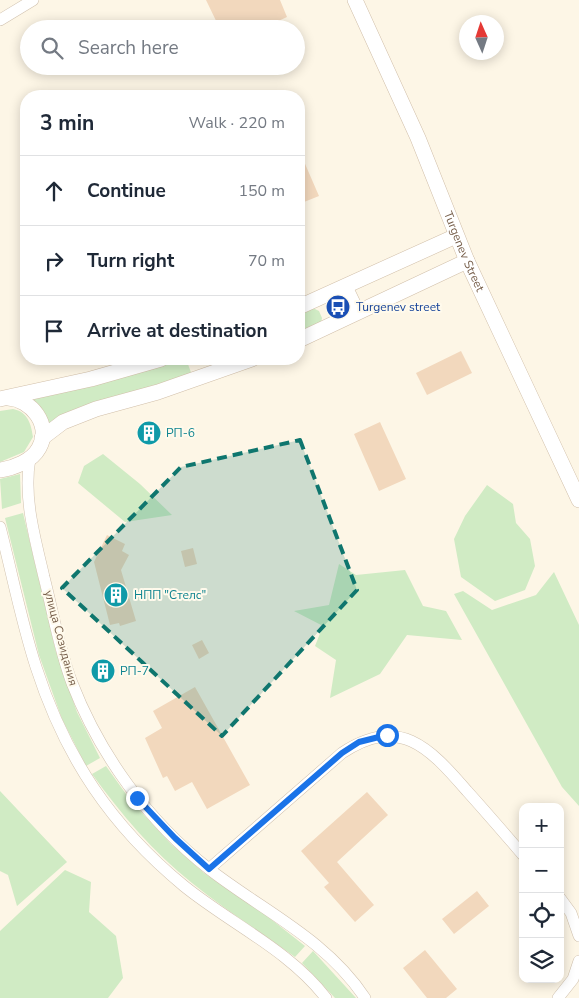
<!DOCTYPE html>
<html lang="en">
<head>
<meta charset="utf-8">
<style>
	:root { --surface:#fff; --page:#f6f6f7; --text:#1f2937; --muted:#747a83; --line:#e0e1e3 }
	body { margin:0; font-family:"Nunito Sans",sans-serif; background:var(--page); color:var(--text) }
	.controls { position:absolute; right:15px; bottom:15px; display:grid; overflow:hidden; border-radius:10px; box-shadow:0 2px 12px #0003 }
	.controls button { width:45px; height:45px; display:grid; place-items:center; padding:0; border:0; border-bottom:1px solid var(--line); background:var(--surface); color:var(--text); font:25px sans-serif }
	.compass { position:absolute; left:459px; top:15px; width:45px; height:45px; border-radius:50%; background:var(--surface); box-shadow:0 2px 12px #0003; rotate:357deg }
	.stop { position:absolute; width:15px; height:15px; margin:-11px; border:4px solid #1a73e8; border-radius:50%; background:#fff }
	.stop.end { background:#1a73e8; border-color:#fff; box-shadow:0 1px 5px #0008 }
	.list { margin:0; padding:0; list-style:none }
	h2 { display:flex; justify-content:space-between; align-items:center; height:65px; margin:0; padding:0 20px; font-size:21px }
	h2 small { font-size:16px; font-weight:400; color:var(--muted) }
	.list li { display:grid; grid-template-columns:32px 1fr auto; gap:15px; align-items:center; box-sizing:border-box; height:70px; padding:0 20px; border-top:1px solid var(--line) }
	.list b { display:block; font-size:19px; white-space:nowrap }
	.list em { font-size:16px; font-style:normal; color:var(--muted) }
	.icon { flex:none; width:28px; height:28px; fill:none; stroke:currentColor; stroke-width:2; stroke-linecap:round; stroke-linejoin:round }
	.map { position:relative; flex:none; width:579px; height:998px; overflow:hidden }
	.search { position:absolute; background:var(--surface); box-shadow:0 2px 12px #0003; left:20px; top:20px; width:285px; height:55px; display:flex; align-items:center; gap:12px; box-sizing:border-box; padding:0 18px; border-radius:28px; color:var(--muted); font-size:19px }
	.panel { position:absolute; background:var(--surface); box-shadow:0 2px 12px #0003; left:20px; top:90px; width:285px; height:275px; border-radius:20px }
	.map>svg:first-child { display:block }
	.green { fill:#d0ebc4 }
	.building { fill:#f2d8bd }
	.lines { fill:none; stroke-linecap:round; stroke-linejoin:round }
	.street-casing { stroke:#d0c1ae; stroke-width:12 }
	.secondary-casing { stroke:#d1bfa9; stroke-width:16 }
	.street { stroke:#fff; stroke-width:11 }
	.secondary { stroke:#fff; stroke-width:15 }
	.route { stroke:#1a73e8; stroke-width:6 }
	.marked { fill:#0f766e; fill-opacity:0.2; stroke:#0f766e; stroke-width:4; stroke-dasharray:10 6; stroke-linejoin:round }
	.labels { text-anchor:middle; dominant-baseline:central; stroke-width:4; stroke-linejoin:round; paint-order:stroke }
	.street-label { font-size:12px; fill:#765e4a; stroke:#fffaec }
	.transit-label { font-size:12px; fill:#164399; stroke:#fffaec; text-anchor:start }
	.culture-label { font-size:12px; fill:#0d838f; stroke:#fffaec; text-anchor:start }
</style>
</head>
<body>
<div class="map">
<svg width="579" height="998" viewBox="0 0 579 998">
	<rect width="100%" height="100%" fill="#fdf6e6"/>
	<!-- green -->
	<path class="green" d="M313,308L319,311L322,318L321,323L299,332V314Z
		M186,359L192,375L80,407L48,424L32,398L95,385Z
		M13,409C28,412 31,424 33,437L24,452L0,462V411Z
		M103,454L140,484L172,515L125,522L78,483L84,466Z
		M20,474L21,503L2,509L0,479Z
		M487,485L513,504L516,523L530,539L535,566L525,590L495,601L461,577L454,539L465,516Z
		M23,513L56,652L77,712L100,758L86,766L62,719L39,655L5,518Z
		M339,564L356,575L405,570L423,606L446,611L462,640L407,635L380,674L330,698L336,660L315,646L323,626L294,611L329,605Z
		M554,572L579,625V806L562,787L454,594L463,591L492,610L536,595Z
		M106,766L131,801L171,844L204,873L267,916L305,946L295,957C261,932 225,910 192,883C153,852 121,814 92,774Z
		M0,791L67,862L17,906L8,875L0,871Z
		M65,870L91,882L89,912L116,936L123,978L108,998H0V931Z
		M313,951L356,998H335L302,963Z"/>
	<!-- building -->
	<path class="building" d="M206,0H280L287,17L261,29H220Z
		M299,150L319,196L299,204Z
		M461,351L472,373L427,395L416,373Z
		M380,422L406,479L379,491L354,434Z
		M107,535L125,544L122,551L129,555L121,570L136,621L120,626L119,623L110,625L94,562Z
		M193,548L197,564L185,567L181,551Z
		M202,640L209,653L199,659L192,645Z
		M104,662L111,676L101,680L95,667Z
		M195,687L250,785L207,809L192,782L175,791L167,776L163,778L145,738L162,728L153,711Z
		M367,792L388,815L337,862L374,905L355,922L324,887L329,883L301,851Z
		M477,891L489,906L454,934L442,919Z
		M425,950L457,989L446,998H427L403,968Z"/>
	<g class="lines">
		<defs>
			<path id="street" d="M0,20L33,0
				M30,458C23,498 35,538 44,577C53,612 59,649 72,683C100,755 148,821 209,869C263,911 326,939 365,998
				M0,527C12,573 21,621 36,667C65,757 111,826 184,886C231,924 289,950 326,998
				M209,869L342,753C399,715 429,747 467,791C486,812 504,833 523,855
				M560,898L571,913L579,936
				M558,998L573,979L579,961"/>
			<g id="secondary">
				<path id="s1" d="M355,0L418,138L467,261L579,500"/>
				<path d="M345,287L357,312"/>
				<path d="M299,307L456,236"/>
				<path d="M299,340L467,261"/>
				<path d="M0,399L91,379L161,359"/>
				<path d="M42,438L63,422L96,409L158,392L252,359"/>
				<path d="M0,470C14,468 32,461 39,448C52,425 31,399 8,398"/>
			</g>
		</defs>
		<!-- street casing -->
		<use href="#street" class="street-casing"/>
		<!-- secondary casing -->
		<use href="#secondary" class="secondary-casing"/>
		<!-- street -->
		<use href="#street" class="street"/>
		<!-- secondary -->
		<use href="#secondary" class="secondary"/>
	</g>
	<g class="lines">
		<!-- route -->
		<path class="route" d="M137,798L175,838L209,869L342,753L359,742L387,735"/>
	</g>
	<!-- marked area -->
	<path class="marked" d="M300,440L357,590L222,736L62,588L181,467Z"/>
	<!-- icons -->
	<defs>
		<symbol id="bus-disc" viewBox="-11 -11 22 22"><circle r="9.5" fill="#1a4fb4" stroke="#fffaec"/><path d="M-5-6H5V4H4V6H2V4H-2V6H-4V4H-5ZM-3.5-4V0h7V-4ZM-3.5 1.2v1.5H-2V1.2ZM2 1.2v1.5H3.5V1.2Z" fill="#fff"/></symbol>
		<symbol id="building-disc" viewBox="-11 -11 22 22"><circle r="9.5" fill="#0f9aa8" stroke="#fffaec"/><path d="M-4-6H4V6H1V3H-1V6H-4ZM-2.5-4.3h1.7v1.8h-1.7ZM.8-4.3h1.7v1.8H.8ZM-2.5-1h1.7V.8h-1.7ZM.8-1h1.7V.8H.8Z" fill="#fff"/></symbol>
	</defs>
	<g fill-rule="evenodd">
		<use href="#bus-disc" x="324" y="293" width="28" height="28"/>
		<use href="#building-disc" x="135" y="419" width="28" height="28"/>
		<use href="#building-disc" x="102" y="581" width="28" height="28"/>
		<use href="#building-disc" x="89" y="657" width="28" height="28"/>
	</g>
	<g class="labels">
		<!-- street labels -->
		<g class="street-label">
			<text stroke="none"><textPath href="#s1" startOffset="274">Turgenev Street</textPath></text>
			<text transform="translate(61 638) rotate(75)">улица Созидания</text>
		</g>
		<!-- transit labels -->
		<g class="transit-label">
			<text x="356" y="307">Turgenev street</text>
		</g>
		<!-- culture labels -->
		<g class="culture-label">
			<text x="166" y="433">РП-6</text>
			<text x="134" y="595">НПП "Стелс"</text>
			<text x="120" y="671">РП-7</text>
		</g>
	</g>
</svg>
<div class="controls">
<button>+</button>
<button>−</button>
<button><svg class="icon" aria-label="locate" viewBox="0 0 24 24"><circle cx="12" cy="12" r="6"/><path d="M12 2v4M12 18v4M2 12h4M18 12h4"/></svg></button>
<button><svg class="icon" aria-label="layers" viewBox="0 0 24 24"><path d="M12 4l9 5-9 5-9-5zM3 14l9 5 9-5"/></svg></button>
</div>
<svg class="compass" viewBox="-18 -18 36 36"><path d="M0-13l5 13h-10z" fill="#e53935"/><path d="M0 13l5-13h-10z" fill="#747a83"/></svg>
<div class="stop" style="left:387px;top:735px"></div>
<div class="stop end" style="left:137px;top:798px"></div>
<div class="search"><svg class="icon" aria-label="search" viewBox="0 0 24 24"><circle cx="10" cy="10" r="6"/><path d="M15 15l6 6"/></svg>Search here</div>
<section class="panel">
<h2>3 min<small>Walk · 220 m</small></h2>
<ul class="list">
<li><svg class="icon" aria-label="ahead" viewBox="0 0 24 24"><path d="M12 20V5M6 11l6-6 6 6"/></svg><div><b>Continue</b></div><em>150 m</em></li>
<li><svg class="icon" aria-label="right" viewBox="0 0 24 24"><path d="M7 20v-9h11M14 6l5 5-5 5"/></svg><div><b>Turn right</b></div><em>70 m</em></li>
<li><svg class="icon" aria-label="arrive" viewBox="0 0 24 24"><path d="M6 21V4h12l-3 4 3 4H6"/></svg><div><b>Arrive at destination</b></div></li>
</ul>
</section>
</div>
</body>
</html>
